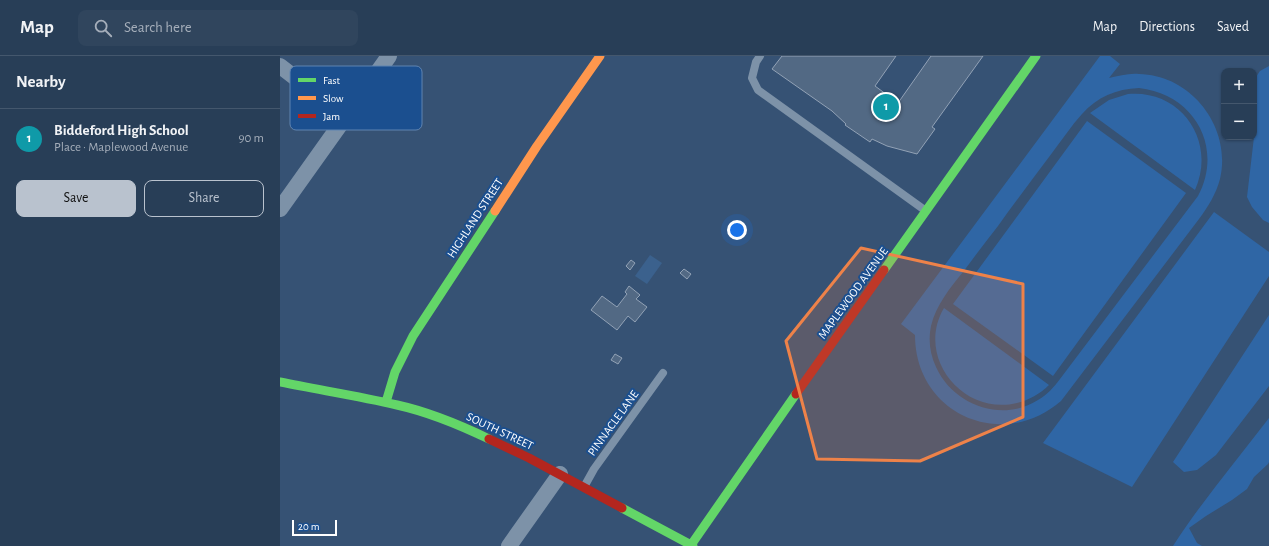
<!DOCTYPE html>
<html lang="en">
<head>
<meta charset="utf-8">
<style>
	:root { --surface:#283e57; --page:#30455d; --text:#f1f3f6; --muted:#a5aeba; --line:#44576d; --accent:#b9c2ce }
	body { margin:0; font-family:"Alegreya Sans",sans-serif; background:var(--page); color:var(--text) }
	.controls { position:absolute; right:12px; top:12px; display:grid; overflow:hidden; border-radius:8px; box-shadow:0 1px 3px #0004 }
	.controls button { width:36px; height:36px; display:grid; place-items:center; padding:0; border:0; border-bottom:1px solid var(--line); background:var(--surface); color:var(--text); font:20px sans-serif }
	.scale { position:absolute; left:12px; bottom:10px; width:45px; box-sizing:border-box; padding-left:4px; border:2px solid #fff; border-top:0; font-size:11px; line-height:14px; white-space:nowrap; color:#fff; -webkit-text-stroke:3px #1b4f8f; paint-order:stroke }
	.you { position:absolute; left:457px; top:174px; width:14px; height:14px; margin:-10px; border:3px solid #fff; border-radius:50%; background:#1a73e8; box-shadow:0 0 0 6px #1a73e833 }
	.badge { display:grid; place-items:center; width:26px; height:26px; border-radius:50%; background:var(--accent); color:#fff; font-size:13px; font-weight:700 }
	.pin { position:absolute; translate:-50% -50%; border:2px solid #fff; box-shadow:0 1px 4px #0006 }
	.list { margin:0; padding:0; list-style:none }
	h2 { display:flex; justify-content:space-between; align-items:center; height:52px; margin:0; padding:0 16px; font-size:17px }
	h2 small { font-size:13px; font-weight:400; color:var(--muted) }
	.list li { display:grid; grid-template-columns:26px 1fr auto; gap:12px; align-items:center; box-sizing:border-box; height:60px; padding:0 16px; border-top:1px solid var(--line) }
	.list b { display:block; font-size:15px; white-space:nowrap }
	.list p { margin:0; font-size:13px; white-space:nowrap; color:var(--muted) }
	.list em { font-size:13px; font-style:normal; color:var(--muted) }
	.actions { display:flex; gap:8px; padding:12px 16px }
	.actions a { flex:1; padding:9px 0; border:1px solid var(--accent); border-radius:8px; text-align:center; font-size:14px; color:var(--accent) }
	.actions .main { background:var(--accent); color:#111 }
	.icon { flex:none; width:22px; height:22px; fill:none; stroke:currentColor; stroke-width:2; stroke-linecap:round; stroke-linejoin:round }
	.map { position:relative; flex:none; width:989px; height:490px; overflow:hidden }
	header { display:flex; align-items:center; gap:24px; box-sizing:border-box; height:56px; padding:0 20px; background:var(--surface); border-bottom:1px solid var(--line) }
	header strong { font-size:19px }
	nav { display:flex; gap:22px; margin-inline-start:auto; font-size:14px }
	.search { width:280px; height:36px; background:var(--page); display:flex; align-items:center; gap:10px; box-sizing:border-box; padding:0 14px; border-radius:8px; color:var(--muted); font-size:15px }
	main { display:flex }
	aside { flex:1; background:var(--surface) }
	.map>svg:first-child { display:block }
	.green { fill:#2f66a5; fill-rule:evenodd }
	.water { fill:#3b618d }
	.building { fill:#526984; stroke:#92a2b6 }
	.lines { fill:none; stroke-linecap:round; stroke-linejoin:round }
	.lane { stroke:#7d92a8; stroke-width:8 }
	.street { stroke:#7d92a8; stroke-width:16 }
	.fast { stroke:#63d668; stroke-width:9 }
	.slow { stroke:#ff974d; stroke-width:9 }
	.jam { stroke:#b3261e; stroke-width:9 }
	.marked { fill:#ee8249; fill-opacity:0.2; stroke:#ee8249; stroke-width:3; stroke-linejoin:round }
	.labels { text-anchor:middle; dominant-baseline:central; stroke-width:4; stroke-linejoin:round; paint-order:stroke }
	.street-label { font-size:12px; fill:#fff; stroke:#1b4f8f }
	.key { fill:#1b4f8f; stroke:#5f84b1; stroke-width:1 }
	.key-label { font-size:11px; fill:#fff }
</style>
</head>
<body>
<header>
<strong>Map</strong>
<div class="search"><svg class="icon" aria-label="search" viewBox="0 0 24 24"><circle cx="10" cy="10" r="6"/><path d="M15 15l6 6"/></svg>Search here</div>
<nav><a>Map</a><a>Directions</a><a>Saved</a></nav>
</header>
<main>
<aside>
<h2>Nearby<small></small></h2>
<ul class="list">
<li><span class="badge" style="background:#0f9aa8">1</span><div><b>Biddeford High School</b><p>Place · Maplewood Avenue</p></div><em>90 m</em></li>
</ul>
<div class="actions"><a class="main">Save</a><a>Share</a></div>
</aside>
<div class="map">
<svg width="989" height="490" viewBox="0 0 989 490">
	<rect width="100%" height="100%" fill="#365274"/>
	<!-- green -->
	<path class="green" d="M820,0H830L840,8L829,22C839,20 849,17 859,18C912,19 952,72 940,123C936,138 928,151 919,163L781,345C722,396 635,358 635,279L621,268ZM859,32C914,38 944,91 918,140L780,323C774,331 767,339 758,344C722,367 673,349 656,311C650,298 648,284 651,270C656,249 670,232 683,216C695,200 706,185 718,170C736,145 754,121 772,97C782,84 791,70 802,58C817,41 836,33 859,32Z
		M989,10V167L983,164L972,151L967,141L974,81V24L980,15Z
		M848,38C901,33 937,85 915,134L810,57L829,44Z
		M807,65L906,137L773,320L673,248Z
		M934,156L989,196V220L852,431L763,387Z
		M664,252L769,329C760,338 749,344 737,347C683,360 635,301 664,252Z
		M989,259V330L936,399L917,414L904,416L893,406Z
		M989,362V406L988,408L974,421L967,433L952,444L926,460L909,472L917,487L922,490H893C922,445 957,404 989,362Z"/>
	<!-- water -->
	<path class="water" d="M370,199L382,207L367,228L355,220Z"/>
	<!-- building -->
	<path class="building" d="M502,0H616L595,30L618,47L651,0H703L652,71L655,73L637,98L607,90L592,83L590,86L565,69L566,68L552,55L492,13Z
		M351,204L355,207L350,214L346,210Z
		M404,213L411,218L407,223L400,217Z
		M349,230L360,239L356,243L367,251L355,266L348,260L337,274L311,254L322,240L337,251L347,238L345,236Z
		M335,298L342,302L338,308L331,304Z"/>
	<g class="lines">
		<!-- lane -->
		<path class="lane" d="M480,0L476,6L472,22L478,34L646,155
			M304,431L314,413L383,317"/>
		<!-- street -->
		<path class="street" d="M0,10L66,61
			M0,153L109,0
			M229,490L280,418"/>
		<!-- fast -->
		<path class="fast" d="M604,214L756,0
			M0,326C39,334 79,340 117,349C149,356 180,369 209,383
			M106,346L115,316L133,280L215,155
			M342,452L413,490
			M411,489L516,338"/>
		<!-- slow -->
		<path class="slow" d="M215,155L257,90L320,0"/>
		<!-- jam -->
		<path class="jam" d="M516,338L604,214
			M209,383L249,402L342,452"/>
	</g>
	<!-- marked area -->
	<path class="marked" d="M581,192L743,228V361L640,405L537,403L506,285Z"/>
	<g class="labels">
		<!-- street labels -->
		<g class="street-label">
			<text transform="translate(195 162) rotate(-57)">HIGHLAND STREET</text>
			<text transform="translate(573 237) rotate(-54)">MAPLEWOOD AVENUE</text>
			<text transform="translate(333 367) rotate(-54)">PINNACLE LANE</text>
			<text transform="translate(220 375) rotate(25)">SOUTH STREET</text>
		</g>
	</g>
	<!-- legend -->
	<rect x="10" y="10" width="132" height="64" rx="6" class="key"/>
	<rect x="18" y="22" width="18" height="4" fill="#63d668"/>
	<rect x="18" y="40" width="18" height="4" fill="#ff974d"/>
	<rect x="18" y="58" width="18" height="4" fill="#b3261e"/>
	<g class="key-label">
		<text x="43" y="28">Fast</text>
		<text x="43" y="46">Slow</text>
		<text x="43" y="64">Jam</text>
	</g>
</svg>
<div class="controls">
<button>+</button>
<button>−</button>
</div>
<div class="scale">20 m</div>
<div class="you"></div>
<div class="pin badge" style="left:606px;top:51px;background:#0f9aa8">1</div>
</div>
</main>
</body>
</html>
